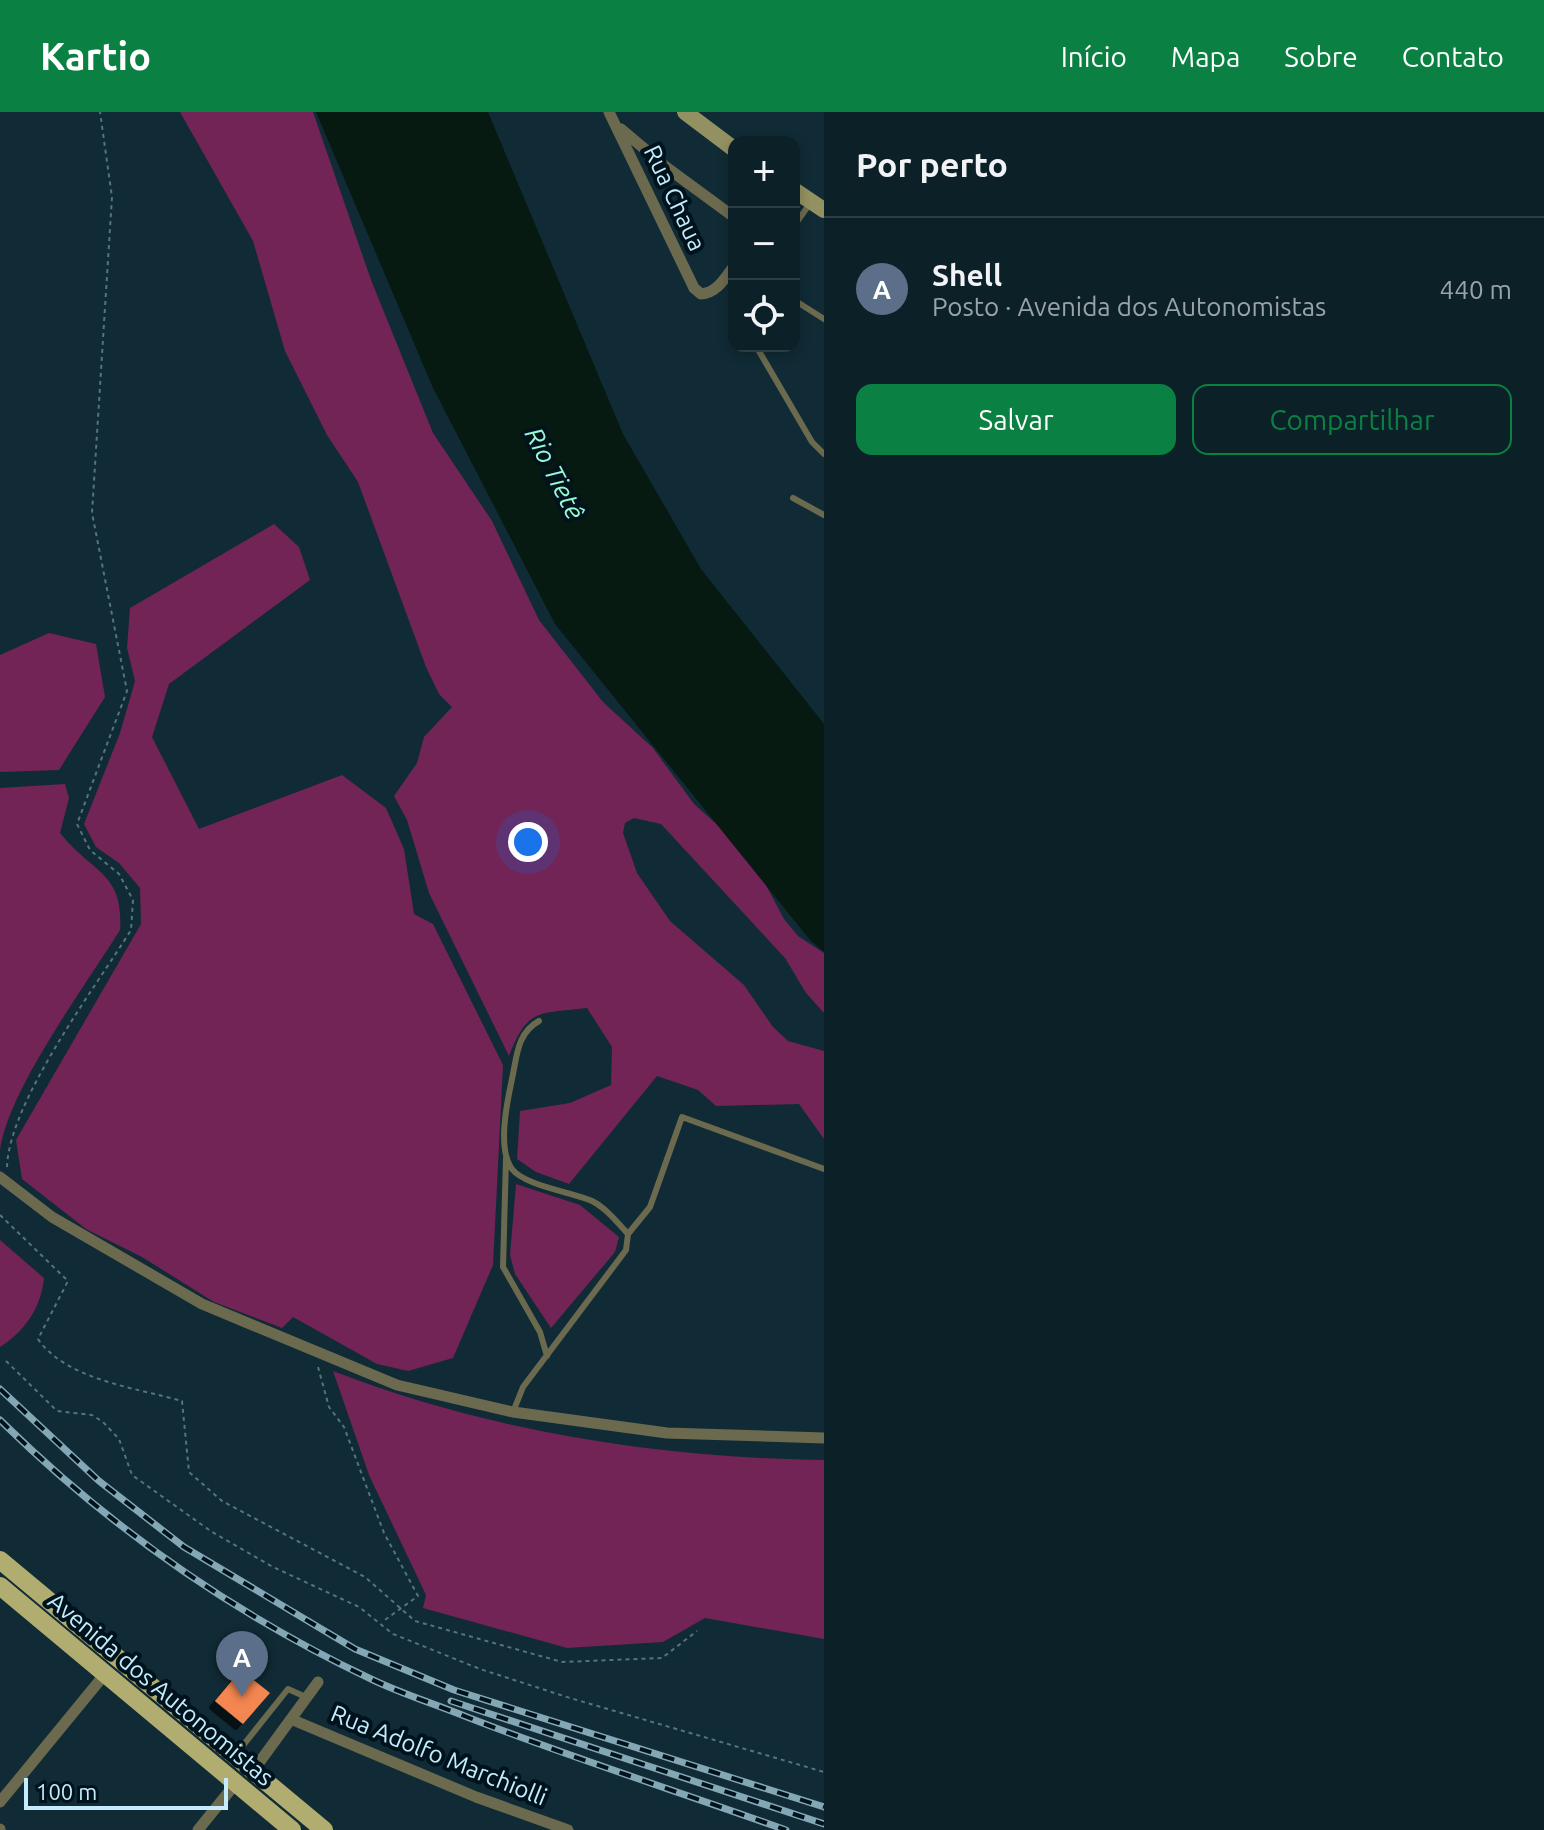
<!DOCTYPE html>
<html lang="pt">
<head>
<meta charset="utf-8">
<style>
	:root { --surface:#0c2028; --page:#152830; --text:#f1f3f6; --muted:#9aa3a8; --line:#2c3e45; --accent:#0b8043 }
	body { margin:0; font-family:Ubuntu,sans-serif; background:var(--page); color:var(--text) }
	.controls { position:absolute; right:24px; top:24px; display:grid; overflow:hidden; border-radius:16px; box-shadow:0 4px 12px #0003 }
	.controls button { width:72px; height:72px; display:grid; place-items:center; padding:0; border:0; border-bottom:2px solid var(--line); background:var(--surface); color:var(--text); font:40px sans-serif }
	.scale { position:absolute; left:24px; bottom:20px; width:204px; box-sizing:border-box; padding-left:8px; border:4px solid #c4ecfd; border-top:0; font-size:22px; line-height:28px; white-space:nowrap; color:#c4ecfd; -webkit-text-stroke:6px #00131d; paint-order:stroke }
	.you { position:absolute; left:528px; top:730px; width:28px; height:28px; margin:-20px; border:6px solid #fff; border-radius:50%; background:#1a73e8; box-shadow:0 0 0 12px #1a73e833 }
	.badge { display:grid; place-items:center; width:52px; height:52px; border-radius:50%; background:var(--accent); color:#fff; font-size:26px; font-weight:700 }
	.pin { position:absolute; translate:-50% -66px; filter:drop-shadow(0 2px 4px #0008) }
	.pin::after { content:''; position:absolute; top:42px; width:28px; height:24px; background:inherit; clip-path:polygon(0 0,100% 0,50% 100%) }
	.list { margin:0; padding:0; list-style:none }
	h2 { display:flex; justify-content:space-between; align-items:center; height:104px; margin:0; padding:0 32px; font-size:34px }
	h2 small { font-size:26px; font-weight:400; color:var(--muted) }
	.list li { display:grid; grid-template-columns:52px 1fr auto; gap:24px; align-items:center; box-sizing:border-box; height:144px; padding:0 32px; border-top:2px solid var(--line) }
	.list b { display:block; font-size:30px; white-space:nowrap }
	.list p { margin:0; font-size:26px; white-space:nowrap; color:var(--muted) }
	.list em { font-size:26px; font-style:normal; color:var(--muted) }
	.actions { display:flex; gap:16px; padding:24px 32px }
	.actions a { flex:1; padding:18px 0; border:2px solid var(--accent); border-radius:16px; text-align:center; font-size:28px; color:var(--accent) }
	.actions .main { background:var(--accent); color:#fff }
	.icon { flex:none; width:44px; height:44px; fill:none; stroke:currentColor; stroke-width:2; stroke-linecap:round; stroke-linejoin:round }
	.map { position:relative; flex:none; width:824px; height:1718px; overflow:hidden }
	header { display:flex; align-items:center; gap:48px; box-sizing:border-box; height:112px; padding:0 40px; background:var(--accent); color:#fff }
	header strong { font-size:38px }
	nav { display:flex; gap:44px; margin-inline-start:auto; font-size:28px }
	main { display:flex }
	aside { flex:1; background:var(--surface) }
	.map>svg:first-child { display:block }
	.green { fill:#712455 }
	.water { fill:#071a12 }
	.building { fill:#f48651; filter:url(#shadow) }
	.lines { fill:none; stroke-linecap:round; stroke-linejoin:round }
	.path { stroke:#547481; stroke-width:2; stroke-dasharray:4 4; stroke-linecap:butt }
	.lane { stroke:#6c6a4e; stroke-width:6 }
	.street { stroke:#6c6a4e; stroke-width:11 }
	.secondary { stroke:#939061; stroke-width:16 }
	.primary { stroke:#b1ad70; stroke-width:18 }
	.rail-casing { stroke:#83a7b5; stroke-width:7 }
	.rail { stroke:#00131d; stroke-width:4; stroke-dasharray:12; stroke-linecap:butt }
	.labels { text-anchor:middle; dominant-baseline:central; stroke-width:8; stroke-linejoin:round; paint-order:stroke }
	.street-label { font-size:24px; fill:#c4ecfd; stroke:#00131d }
	.water-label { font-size:26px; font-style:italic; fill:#99fad1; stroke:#00131d }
</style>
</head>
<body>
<header>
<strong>Kartio</strong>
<nav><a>Início</a><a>Mapa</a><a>Sobre</a><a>Contato</a></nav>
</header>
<main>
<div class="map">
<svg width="824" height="1718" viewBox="0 0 824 1718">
	<defs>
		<filter id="shadow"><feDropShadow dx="-7" dy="7" stdDeviation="0" flood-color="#0009"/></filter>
	</defs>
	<rect width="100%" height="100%" fill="#102b35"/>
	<!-- green -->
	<path class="green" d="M180,0H313L371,168L433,321L492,409L539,508L603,590L653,636L694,692L731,725L759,760L784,807L798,824L824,841V901L806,881L785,846L661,712L634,706L625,711L623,721L637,761L670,809L744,873L773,915L788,929L824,939V1027L799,992L716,994L698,978L657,964L569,1072L536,1060L517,1047L520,999L570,991L611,973L612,935L587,896C539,902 528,895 509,944L429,781L407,708L394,684L417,651L424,625L452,595L439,582L426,555L358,370L327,323L285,239L253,129Z
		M274,412L299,435L310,468L169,572L152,625L199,717L342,663L386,696L404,737L414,802L433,812L503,953L493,1153L453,1246L408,1259L377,1252L293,1205L282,1216L214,1190L142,1145L86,1117L22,1067L16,1028L141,812L140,776L119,751L96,735L84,712L120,621L135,569L127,536L130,496Z
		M49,521L96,532L105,585L59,658L0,660V543Z
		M65,672L69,686L60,721C93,762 124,760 120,818C86,873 8,978 0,1038V676Z
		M516,1072L580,1093L619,1125L615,1140L551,1216L515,1162L510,1143Z
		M0,1128L44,1166C41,1196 25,1219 0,1235Z
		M333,1259C487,1319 660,1346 824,1348V1527L705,1506L663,1530L567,1536L423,1496L426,1483L369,1363Z"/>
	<!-- water -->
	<path class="water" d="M316,0H488L623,322L701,457L824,612V840L810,828L555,512L433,276Z"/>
	<!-- building -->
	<path class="building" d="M241,1558L270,1581L243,1612L215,1589Z"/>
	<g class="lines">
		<!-- path -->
		<path class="path" d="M7,1055C9,990 95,876 131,818L133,788L119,762L90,738L77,712L127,579L92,401L112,85L100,0
			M0,1103L68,1169L38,1227C66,1268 137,1276 182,1289L189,1360L222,1389L365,1465L415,1509L562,1550L662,1546L697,1519
			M6,1249L57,1299L92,1303L103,1310L119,1327L132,1363L212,1420L273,1455L359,1495L393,1522L480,1557L570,1586L824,1660
			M318,1255L329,1295L344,1315L384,1421L418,1484L382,1510"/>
		<!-- lane -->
		<path class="lane" d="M794,114L811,90
			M794,188L824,207
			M756,234L812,330L824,342
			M793,386L824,403
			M506,1046L503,1155L540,1220L547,1244
			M628,1122L650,1095L682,1005L824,1057
			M513,1300L523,1275L626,1138L628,1122C617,1110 606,1096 592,1089C572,1080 525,1074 512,1057C497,1037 507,990 512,967C517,944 517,921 539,909
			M237,1641L288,1577L308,1586"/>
		<!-- street -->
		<path class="street" d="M609,0L694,176L701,182C717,181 725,166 734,154
			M621,17L666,55L734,105
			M0,1065L52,1105L202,1192L397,1273L513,1300L667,1321L824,1326
			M293,1608L476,1685L568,1718
			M253,1659L318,1570
			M0,1690L105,1562
			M0,1717V1718
			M198,1718L236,1671"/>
		<!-- secondary -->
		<path class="secondary" d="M685,0L734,37
			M794,78L824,98"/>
		<!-- primary -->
		<path class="primary" d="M0,1448L324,1718
			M0,1474L292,1718"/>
		<defs>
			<path id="rail" d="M0,1277L99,1369L184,1435L355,1537L454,1578L824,1695
				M0,1308C108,1414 234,1502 371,1567C402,1582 435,1592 467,1605C572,1646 680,1680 786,1718
				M451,1589L824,1712"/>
		</defs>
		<!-- rail casing -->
		<use href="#rail" class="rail-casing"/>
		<!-- rail -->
		<use href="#rail" class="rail"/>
	</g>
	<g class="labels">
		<!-- street labels -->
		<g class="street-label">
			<text transform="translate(675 86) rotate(65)">Rua Chaua</text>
			<text transform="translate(161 1577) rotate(40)">Avenida dos Autonomistas</text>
			<text transform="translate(439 1643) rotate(22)">Rua Adolfo Marchiolli</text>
		</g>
		<!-- water labels -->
		<g class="water-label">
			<text transform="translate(555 361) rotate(63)">Rio Tietê</text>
		</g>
	</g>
</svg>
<div class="controls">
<button>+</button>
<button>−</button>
<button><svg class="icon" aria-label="locate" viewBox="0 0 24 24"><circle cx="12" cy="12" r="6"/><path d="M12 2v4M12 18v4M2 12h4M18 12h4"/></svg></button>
</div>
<div class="scale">100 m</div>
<div class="you"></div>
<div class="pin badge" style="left:242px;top:1585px;background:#5c6f8a">A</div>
</div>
<aside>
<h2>Por perto<small></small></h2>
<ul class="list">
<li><span class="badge" style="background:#5c6f8a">A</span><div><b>Shell</b><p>Posto · Avenida dos Autonomistas</p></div><em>440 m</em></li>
</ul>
<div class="actions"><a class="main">Salvar</a><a>Compartilhar</a></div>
</aside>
</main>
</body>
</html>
